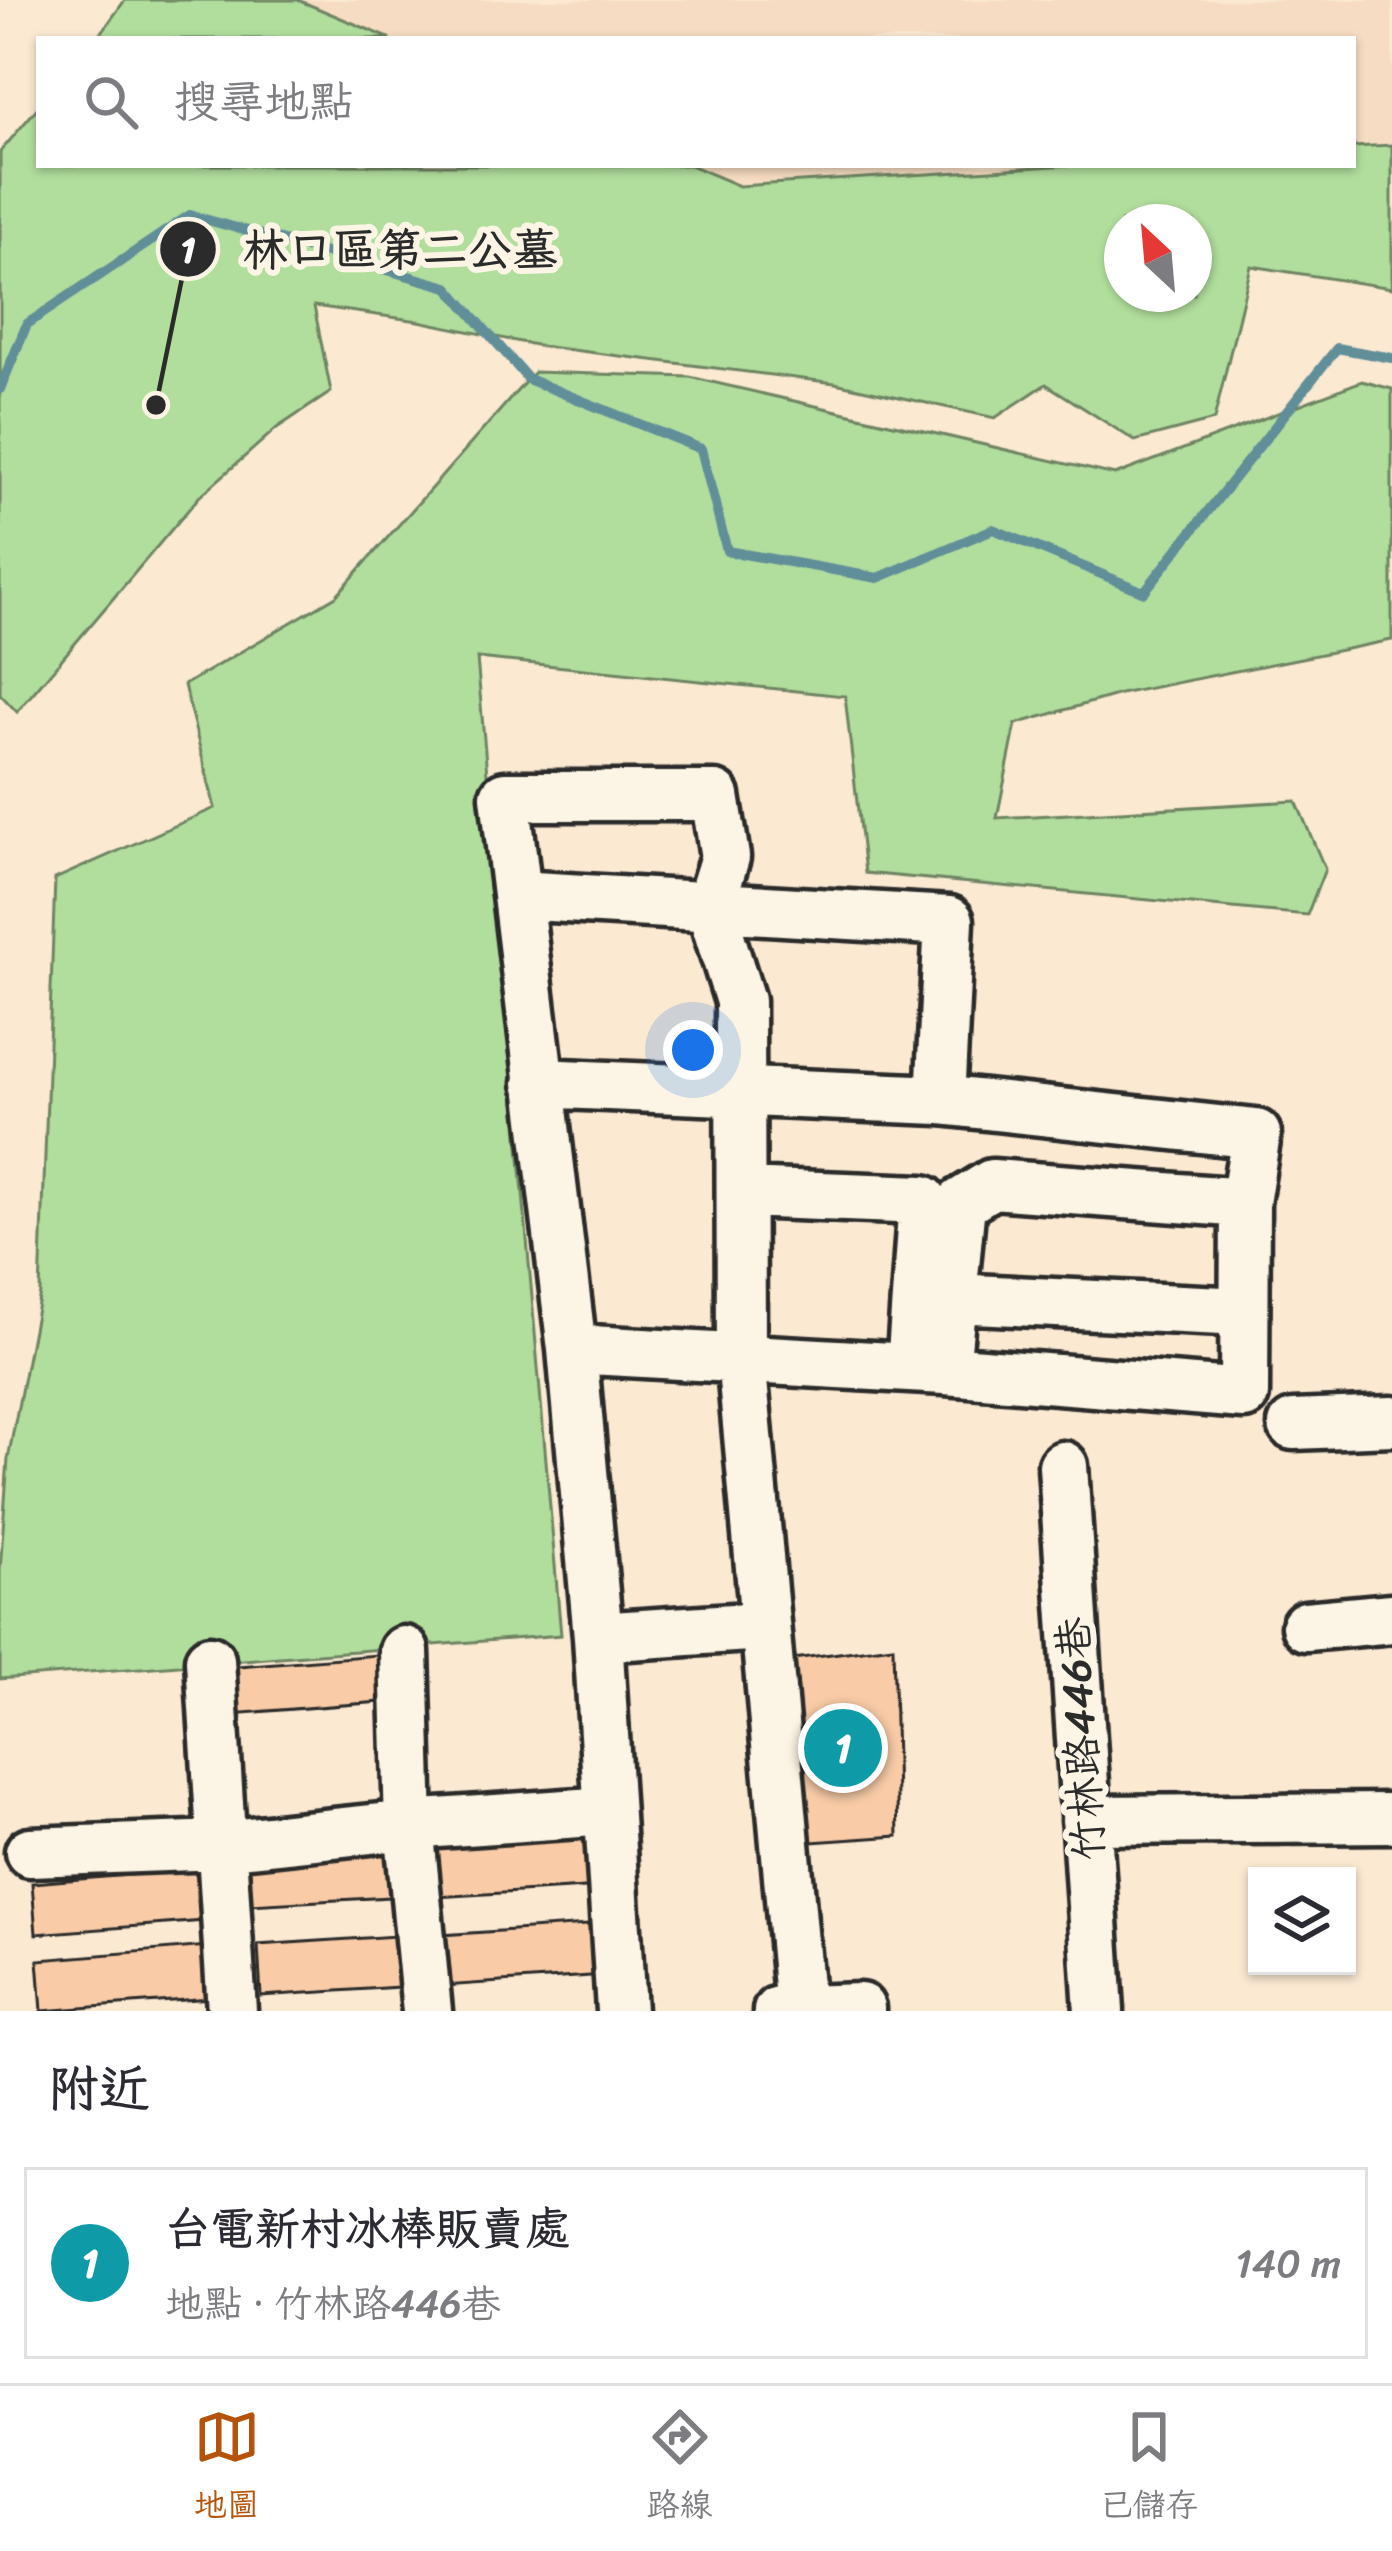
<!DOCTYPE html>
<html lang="zh-TW">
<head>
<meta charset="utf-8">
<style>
	:root { --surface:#fff; --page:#f2f2f3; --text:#2b2b33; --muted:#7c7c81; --line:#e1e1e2; --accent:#b45309 }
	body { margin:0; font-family:Sriracha,"LXGW WenKai TC",sans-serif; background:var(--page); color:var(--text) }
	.controls { position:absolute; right:36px; bottom:36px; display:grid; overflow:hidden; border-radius:0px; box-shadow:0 3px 9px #0004 }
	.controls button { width:108px; height:108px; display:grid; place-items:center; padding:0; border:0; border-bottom:3px solid var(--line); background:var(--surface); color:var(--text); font:60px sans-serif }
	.compass { position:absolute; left:1104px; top:204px; width:108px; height:108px; border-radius:50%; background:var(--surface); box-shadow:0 3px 9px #0004; rotate:334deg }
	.you { position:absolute; left:693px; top:1050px; width:42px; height:42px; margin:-30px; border:9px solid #fff; border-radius:50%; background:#1a73e8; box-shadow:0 0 0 18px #1a73e833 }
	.badge { display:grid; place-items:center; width:78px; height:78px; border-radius:50%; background:var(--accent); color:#fff; font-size:39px; font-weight:700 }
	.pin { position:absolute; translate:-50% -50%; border:6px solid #fff; box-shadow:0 3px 12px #0006 }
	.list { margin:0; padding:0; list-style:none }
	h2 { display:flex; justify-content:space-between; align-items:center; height:156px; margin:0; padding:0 48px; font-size:51px }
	h2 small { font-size:39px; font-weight:400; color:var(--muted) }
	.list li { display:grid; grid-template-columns:78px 1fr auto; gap:36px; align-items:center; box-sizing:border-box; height:192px; margin:0 24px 24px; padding:0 24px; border:3px solid var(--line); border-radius:0px }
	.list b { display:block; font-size:45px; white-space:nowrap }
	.list p { margin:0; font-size:39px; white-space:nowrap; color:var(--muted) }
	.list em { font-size:39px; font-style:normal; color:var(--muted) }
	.icon { flex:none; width:66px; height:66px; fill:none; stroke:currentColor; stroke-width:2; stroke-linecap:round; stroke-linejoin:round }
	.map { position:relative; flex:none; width:1392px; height:2011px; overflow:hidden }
	.search { position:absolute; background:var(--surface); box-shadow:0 3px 9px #0004; left:36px; right:36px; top:36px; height:132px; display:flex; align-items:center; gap:30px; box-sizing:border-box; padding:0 42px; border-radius:0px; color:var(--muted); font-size:45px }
	.sheet { height:372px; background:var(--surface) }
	nav { display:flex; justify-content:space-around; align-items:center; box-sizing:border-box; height:168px; border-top:3px solid var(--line); background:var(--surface); font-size:33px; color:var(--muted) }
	nav a { display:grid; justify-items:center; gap:6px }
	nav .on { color:var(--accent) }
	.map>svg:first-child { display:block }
	.built { fill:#f6dcc2 }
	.green { fill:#b1de9d; stroke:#6e8464; stroke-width:3; fill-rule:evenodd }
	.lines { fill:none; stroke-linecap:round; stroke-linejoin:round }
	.stream { stroke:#608e99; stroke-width:10 }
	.building { fill:#f9cca7; stroke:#2b2b2b; stroke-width:3 }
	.minor-casing { stroke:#2b2b2b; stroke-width:57 }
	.minor { stroke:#fcf5e5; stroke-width:48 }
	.labels { text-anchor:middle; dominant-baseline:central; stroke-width:12; stroke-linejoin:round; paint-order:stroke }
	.street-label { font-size:42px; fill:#2b2b2b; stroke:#fcf5e5 }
	.leader { fill:none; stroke:#2b2b2b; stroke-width:4.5 }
	.callout-dot { fill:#2b2b2b; stroke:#fcf5e5; stroke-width:4.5 }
	.mark-label { font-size:36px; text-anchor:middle; font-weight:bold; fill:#fff }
	.callout-label { font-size:45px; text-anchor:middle; font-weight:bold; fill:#2b2b2b; stroke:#fcf5e5; stroke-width:12; stroke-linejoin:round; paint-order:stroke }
</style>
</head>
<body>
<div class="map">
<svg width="1392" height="2011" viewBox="0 0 1392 2011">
	<rect width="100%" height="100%" fill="#fbe9d2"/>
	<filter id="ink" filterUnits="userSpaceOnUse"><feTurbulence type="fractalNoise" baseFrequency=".00833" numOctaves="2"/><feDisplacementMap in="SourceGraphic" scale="24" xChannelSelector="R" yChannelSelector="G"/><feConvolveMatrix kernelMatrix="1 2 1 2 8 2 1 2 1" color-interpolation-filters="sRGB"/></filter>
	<g filter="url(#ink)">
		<!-- built -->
		<path class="built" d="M298,0H1392V145L1353,147V39H391Z
			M690,165H1070L739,186Z"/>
		<!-- green -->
		<path class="green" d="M125,0H298L391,39H97Z
			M39,106V165H690L739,186L1070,165H1353V147L1392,145V288L1251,266L1214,420L1135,441L1046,384L995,418L835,383L540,346L419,321L314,306L331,392L277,428L199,497L17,712L0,694V152ZM1194,222V294H1122V222Z
			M534,372L690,377L1115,475L1362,381L1392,389V640L1120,694L1016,724L997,818L1296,801L1325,869L1307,915L865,873L845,696L477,658L561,1635L0,1679V1571L8,1459L40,1293L55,879L215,808L184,685L336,596Z"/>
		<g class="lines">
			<!-- stream -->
			<path class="stream" d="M0,389L27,324L190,215L448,287L528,379L701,449L727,551L878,578L993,529L1144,592L1337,348L1392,358"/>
		</g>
		<!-- building -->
		<path class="building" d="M893,1646L898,1836L797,1843L785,1660Z
			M390,1654L393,1701L230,1714L226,1667Z
			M598,1836L601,1887L436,1897L433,1847Z
			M403,1844L407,1896L250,1905L247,1854Z
			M214,1868L217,1920L36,1934L32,1883Z
			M602,1924L605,1975L444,1986L441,1935Z
			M411,1935L414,1986L261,1996L258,1945Z
			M220,1945L223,1997L42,2011L38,1960Z"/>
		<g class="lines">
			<defs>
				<path id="minor" d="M517,895L949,921L940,1100L1256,1134L1245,1203L1244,1394L945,1370L572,1349
					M538,1083L940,1100
					M741,1193L923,1200L911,1368
					M952,1298L1244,1312
					M945,1370L961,1203L992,1184L1245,1203
					M1293,1425L1392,1421
					M1063,1466L1099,2011
					M1306,1626L1392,1618
					M598,1637L763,1626
					M404,1651L409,1825L427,2011
					M210,1660L232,2011
					M1086,1820L1392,1818
					M30,1852L220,1845L409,1825L608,1811
					M621,2011L598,1637L572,1349L505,796H715L725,857L710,905L740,1001L741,1358L800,2009
					M778,2011L860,2008V2011"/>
			</defs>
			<!-- minor casing -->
			<use href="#minor" class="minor-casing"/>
			<!-- minor -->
			<use href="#minor" class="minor"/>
		</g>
	</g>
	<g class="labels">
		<!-- street labels -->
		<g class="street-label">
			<text transform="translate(1081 1739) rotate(-94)">竹林路446巷</text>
		</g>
	</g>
	<!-- callouts -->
	<path class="leader" d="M156 405L188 249"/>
	<g class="callout-dot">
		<circle cx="156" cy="405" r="12"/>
		<circle cx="188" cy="249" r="30"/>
	</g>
	<g class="mark-label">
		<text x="188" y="262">1</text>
	</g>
	<g class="callout-label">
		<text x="400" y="265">林口區第二公墓</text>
	</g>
</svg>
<div class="controls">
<button><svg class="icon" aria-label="layers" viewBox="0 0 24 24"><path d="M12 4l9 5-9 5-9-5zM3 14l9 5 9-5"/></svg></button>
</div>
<svg class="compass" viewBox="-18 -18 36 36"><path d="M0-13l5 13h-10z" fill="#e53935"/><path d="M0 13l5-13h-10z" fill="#7c7c81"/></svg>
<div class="you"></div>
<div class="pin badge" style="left:843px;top:1748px;background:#0f9aa8">1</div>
<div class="search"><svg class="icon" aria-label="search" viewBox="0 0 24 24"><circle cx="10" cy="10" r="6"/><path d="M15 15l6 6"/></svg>搜尋地點</div>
</div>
<section class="sheet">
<h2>附近<small></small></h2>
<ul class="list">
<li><span class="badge" style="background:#0f9aa8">1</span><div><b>台電新村冰棒販賣處</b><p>地點 · 竹林路446巷</p></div><em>140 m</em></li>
</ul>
</section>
<nav>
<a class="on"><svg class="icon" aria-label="map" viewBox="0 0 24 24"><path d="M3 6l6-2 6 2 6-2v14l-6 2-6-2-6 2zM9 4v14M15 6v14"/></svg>地圖</a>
<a><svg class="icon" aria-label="directions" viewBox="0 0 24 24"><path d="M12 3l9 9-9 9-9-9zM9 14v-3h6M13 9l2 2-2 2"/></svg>路線</a>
<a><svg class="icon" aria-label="saved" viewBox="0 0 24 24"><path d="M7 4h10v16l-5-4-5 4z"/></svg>已儲存</a>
</nav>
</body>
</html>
